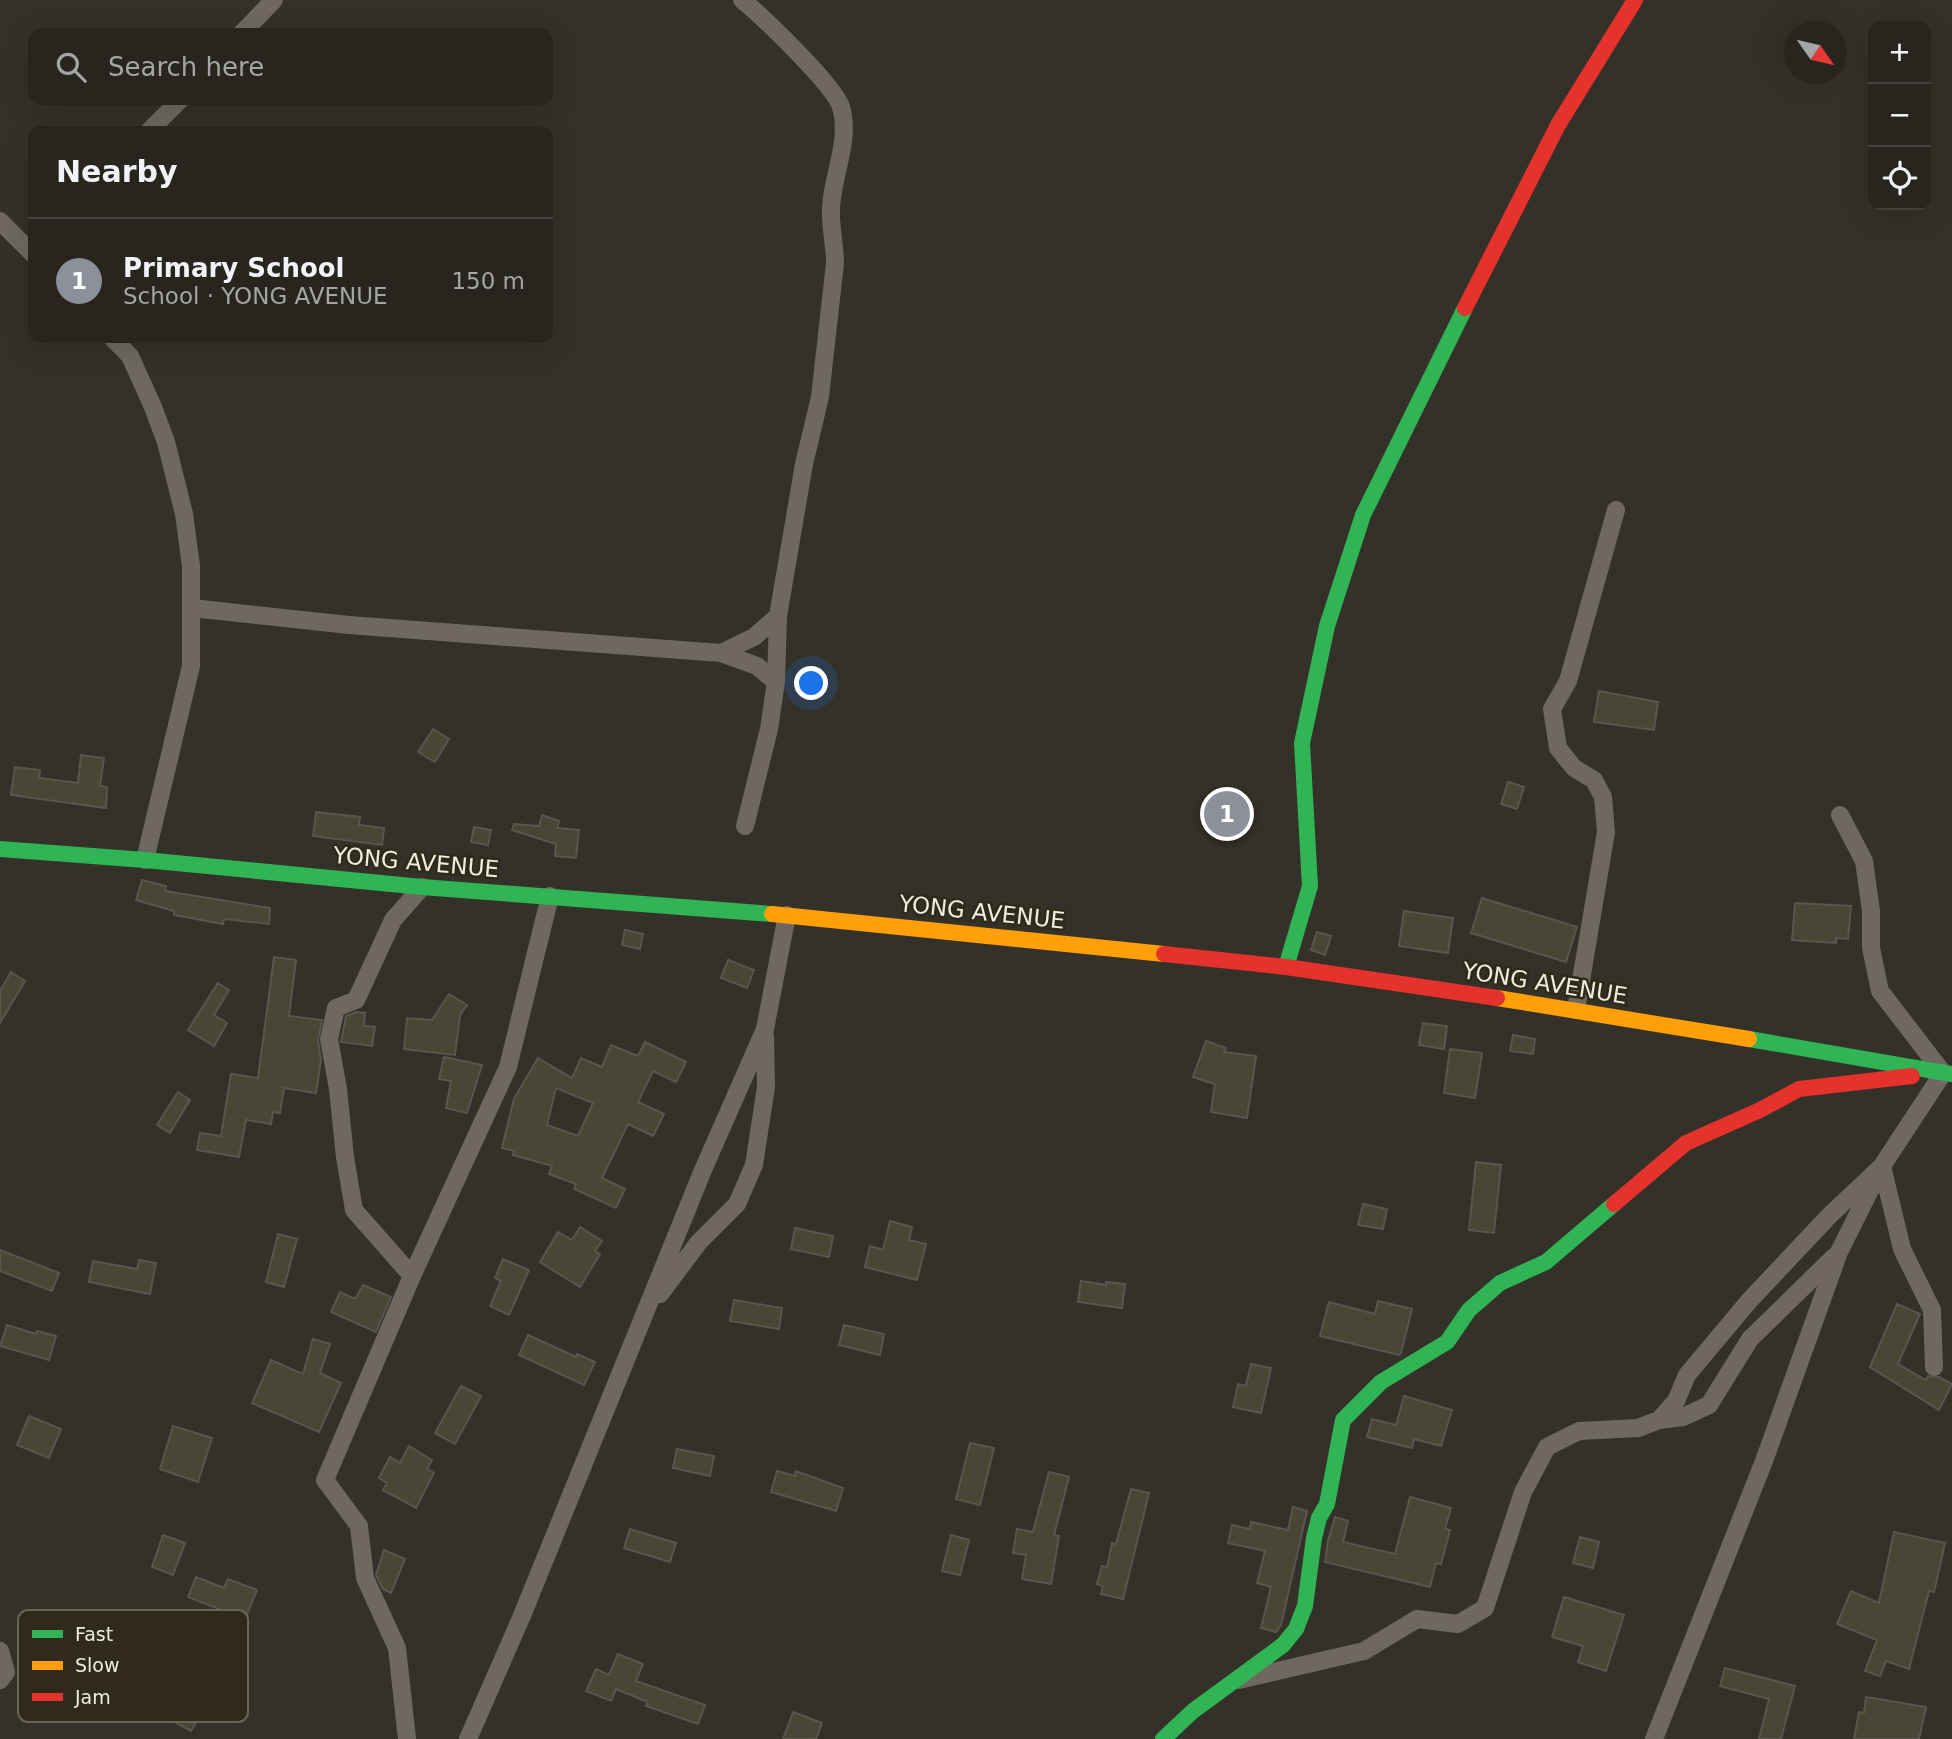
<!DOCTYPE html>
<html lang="en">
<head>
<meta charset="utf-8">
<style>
	:root { --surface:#27251e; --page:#33312b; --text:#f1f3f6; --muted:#a4a5a4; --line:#43423c; --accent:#8c9099 }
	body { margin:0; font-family:"DejaVu Sans",sans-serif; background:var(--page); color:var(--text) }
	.controls { position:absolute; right:21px; top:21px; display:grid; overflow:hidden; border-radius:14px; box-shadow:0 7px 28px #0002 }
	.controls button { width:63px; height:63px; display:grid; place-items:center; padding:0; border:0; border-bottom:2px solid var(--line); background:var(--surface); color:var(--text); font:35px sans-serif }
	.compass { position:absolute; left:1784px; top:21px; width:63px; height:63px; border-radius:50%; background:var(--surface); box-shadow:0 7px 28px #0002; rotate:124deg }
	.you { position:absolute; left:812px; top:684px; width:24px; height:24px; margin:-18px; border:5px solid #fff; border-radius:50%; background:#1a73e8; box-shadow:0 0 0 10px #1a73e833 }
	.badge { display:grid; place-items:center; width:46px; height:46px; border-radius:50%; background:var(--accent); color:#fff; font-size:23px; font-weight:700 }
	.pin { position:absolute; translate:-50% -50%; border:4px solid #fff; box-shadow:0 2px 7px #0006 }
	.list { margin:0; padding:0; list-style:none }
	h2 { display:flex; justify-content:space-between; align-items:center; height:91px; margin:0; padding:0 28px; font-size:30px }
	h2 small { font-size:23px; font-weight:400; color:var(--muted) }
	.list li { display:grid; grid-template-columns:46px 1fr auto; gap:21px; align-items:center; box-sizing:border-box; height:126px; padding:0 28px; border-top:2px solid var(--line) }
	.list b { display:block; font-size:26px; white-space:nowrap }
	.list p { margin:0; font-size:23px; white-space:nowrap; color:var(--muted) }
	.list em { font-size:23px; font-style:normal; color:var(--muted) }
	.icon { flex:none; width:38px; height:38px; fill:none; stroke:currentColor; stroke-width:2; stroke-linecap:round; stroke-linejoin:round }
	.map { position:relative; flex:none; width:1952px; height:1739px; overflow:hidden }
	.search { position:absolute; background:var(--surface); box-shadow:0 7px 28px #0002; left:28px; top:28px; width:525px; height:77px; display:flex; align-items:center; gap:18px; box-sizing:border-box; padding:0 24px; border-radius:14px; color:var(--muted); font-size:26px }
	.panel { position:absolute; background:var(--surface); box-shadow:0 7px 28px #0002; left:28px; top:126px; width:525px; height:217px; border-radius:14px }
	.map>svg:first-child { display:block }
	.building { fill:#494635; stroke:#58564e; stroke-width:2; fill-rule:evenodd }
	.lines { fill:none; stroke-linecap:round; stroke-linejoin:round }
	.street { stroke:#6e6861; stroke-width:18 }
	.fast { stroke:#30b455; stroke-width:16 }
	.slow { stroke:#ff9f0a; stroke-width:16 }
	.jam { stroke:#e5322d; stroke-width:16 }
	.labels { text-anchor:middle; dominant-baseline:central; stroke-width:5; stroke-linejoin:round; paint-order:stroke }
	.street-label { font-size:23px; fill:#efece1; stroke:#2f2a1a }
	.key { fill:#2f2a1a; stroke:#696456; stroke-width:2 }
	.key-label { font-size:19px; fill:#efece1 }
</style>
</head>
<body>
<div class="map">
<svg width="1952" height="1739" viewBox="0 0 1952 1739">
	<rect width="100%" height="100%" fill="#343128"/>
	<!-- building -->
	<path class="building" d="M1599,691L1658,702L1654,730L1594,722Z
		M433,729L449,739L435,762L418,752Z
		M81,755L104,758L100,786L107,787L106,808L11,795L15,767L40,770L39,778L78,783Z
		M1508,782L1524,787L1517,809L1501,804Z
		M316,812L360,817L359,825L384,828L382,845L313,836Z
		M542,815L559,821L557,828L579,830L576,858L555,856L556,844L512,830L514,824L539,826Z
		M474,827L491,830L488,845L471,842Z
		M142,880L166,886L165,891L270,908L269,924L224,919L223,924L174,915V911L136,900Z
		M1482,898L1577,927L1566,962L1471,933Z
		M1795,903L1851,906L1848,939L1836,938V943L1792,940Z
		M1404,911L1453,918L1448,953L1399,946Z
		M625,930L643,934L640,949L622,945Z
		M1317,932L1331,936L1325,955L1311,950Z
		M274,957L296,960L289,1016L322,1020L318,1040L321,1060L316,1093L284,1088L280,1113L273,1112L271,1124L246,1120L239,1157L197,1150L200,1133L221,1136L231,1074L258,1078Z
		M728,960L754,970L747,988L721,978Z
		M11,972L25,981L0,1023V991Z
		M218,983L229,990L214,1015L227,1023L214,1046L188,1030Z
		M449,994L467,1005L460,1015L455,1055L404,1049L407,1018L432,1020Z
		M356,1012L365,1013L364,1026L375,1027L372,1046L341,1042L346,1016Z
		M1423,1023L1447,1026L1444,1049L1419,1045Z
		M1513,1035L1535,1039L1533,1054L1510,1051Z
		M1206,1041L1226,1048L1224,1052L1256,1056L1247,1118L1211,1112L1215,1084L1193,1077Z
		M645,1042L686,1062L676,1082L653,1071L638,1102L664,1114L653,1136L628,1124L602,1178L625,1189L616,1208L574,1189L576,1184L549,1174L552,1166L513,1155L514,1151L502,1148L514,1099L538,1058L572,1078L581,1058L602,1067L611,1045L638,1056ZM556,1088L593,1103L578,1136L547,1125Z
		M1450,1049L1482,1053L1475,1098L1444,1093Z
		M444,1057L482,1065L467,1113L446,1108L451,1081L439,1079Z
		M178,1092L190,1100L170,1133L157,1125Z
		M1476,1162L1501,1165L1494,1233L1469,1230Z
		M1363,1204L1387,1209L1383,1229L1358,1225Z
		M890,1221L912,1227L909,1240L926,1244L917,1280L865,1267L870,1246L883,1250Z
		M580,1227L602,1241L595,1251L600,1254L580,1287L540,1262L558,1232L572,1240Z
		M795,1228L833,1236L829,1257L791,1249Z
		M278,1234L297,1239L284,1287L266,1282Z
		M0,1250L59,1273L52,1291L0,1271Z
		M503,1259L529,1270L509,1315L490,1306L501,1281L495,1278Z
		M139,1260L156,1263L150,1294L89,1282L93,1261L137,1269Z
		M1081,1281L1106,1285V1282L1125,1284L1122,1308L1078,1302Z
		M363,1285L391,1297L376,1332L331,1312L340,1292L355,1299Z
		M734,1300L782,1308L779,1329L730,1321Z
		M1378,1301L1412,1309L1401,1353L1399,1355L1320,1336L1329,1302L1375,1314Z
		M1897,1304L1920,1314L1898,1364L1926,1380L1928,1376L1939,1377L1952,1384L1939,1410L1870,1367Z
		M7,1325L36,1334L37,1331L56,1336L49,1360L0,1346Z
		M844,1325L884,1334L880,1355L839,1345Z
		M528,1335L576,1357L577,1354L595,1362L584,1385L519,1355Z
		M313,1339L330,1344L320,1373L341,1383L319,1432L252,1403L271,1360L303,1374Z
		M1251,1364L1271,1368L1261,1413L1233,1407L1238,1384L1246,1386Z
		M461,1386L481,1396L455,1444L435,1433Z
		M1404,1396L1452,1410L1441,1446L1414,1439L1412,1448L1367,1437L1372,1419L1396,1425Z
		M29,1416L61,1429L49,1458L17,1445Z
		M173,1426L212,1438L198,1482L160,1469Z
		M970,1443L994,1448L980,1505L956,1499Z
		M409,1446L432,1460L427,1469L434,1473L416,1508L383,1490L387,1483L379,1478L390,1457L400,1463Z
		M677,1449L714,1456L710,1476L673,1468Z
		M777,1471L795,1476L796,1471L843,1488L836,1511L771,1492Z
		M1049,1472L1069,1477L1054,1535L1059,1536L1051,1584L1022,1579L1026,1555L1013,1553L1017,1529L1033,1532Z
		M1131,1489L1149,1493L1123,1599L1101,1594L1103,1586L1097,1584L1102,1566L1107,1567L1112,1543L1116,1544Z
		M1410,1497L1451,1508L1445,1529L1450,1530L1441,1564L1436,1563L1430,1587L1325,1562L1328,1541L1335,1517L1348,1521L1343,1542L1395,1554Z
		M1293,1507L1307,1511L1281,1625L1276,1632L1261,1628L1271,1587L1257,1583L1265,1551L1228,1543L1232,1525L1250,1529L1251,1522L1288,1530Z
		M630,1529L676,1543L670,1562L624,1548Z
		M1894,1532L1945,1543L1934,1592L1929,1591L1909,1669L1886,1661L1880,1676L1865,1671L1877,1640L1837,1624L1851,1591L1879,1603Z
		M163,1535L185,1543L173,1575L152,1567Z
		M951,1535L969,1540L960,1575L942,1571Z
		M1580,1537L1599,1542L1593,1568L1573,1563Z
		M384,1550L405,1559L391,1593L383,1589L376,1575Z
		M196,1577L224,1588L228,1579L257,1590L245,1619L188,1597Z
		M1564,1597L1624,1615L1606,1671L1578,1662L1583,1646L1552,1637Z
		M618,1654L643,1664L636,1681L705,1705L698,1724L646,1706L648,1702L616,1689L611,1701L586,1691L596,1669L609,1675Z
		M1725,1668L1795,1686L1781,1739H1759L1769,1699L1720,1686Z
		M1866,1697L1926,1707L1919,1739H1854L1859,1712L1864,1713Z
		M184,1702L202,1713L191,1731L173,1721Z
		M793,1712L822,1723L816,1739H783Z"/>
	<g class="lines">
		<!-- street -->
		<path class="street" d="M742,0C762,16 834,85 841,107C851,141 832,175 831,209C830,226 835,245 835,263L820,397L804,464L778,616L776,682L769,729L745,826
			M242,33L274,0
			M149,131L180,100
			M0,221L33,254
			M112,338L130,356L153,407L166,442L184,514L191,566V666L145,860
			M192,608L349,625L721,653L757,666L776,682
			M721,653L754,637L778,616
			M1576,1010L1606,832L1603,797L1594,780L1574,768L1558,748L1552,709L1568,681L1616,510
			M412,1276L354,1210L345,1157L338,1089L329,1039L336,1008L356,1000L393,920L422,887
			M660,1294L699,1242L737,1204L754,1165L766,1087L765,1036
			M1659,1420L1676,1401L1687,1375L1749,1301L1829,1216L1882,1166L1902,1249L1932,1310L1934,1367
			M0,1651L6,1672L0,1680
			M1239,1680L1364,1651L1417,1619L1458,1624L1485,1608L1523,1492L1547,1447L1579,1431L1638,1428L1659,1420L1683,1417L1709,1405L1750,1339L1834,1257
			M407,1739L397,1648L365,1578L359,1526L325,1480L412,1276L508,1067L550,896
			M468,1739L521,1618L703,1170L765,1029L787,915
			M1654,1739L1764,1461L1839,1252L1882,1166L1943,1073L1880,991L1871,948V911L1864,861L1840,815"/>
		<!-- fast -->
		<path class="fast" d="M0,849L145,860L422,887L772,914
			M1286,967L1310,886L1302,743L1327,626L1363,515L1465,308
			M1749,1039L1952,1074
			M1163,1739L1193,1711L1283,1645L1296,1629L1305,1606L1314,1538L1319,1518L1327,1504L1343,1420L1381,1382L1447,1342L1469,1310L1500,1283L1546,1262L1614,1204"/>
		<!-- slow -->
		<path class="slow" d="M772,914L1164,954
			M1497,998L1749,1039"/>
		<!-- jam -->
		<path class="jam" d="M1465,308L1558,125L1635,0
			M1164,954L1286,967L1497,998
			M1614,1204L1686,1143L1760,1110L1799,1089L1912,1076"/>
	</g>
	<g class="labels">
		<!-- street labels -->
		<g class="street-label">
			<text transform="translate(416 862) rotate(5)">YONG AVENUE</text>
			<text transform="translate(982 912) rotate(6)">YONG AVENUE</text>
			<text transform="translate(1545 983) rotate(9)">YONG AVENUE</text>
		</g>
	</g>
	<!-- legend -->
	<rect x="18" y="1610" width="230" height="112" rx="10" class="key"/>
	<rect x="32" y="1630" width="31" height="8" fill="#30b455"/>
	<rect x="32" y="1661" width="31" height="9" fill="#ff9f0a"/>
	<rect x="32" y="1693" width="31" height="8" fill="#e5322d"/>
	<g class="key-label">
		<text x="75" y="1641">Fast</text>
		<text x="75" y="1672">Slow</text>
		<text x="75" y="1704">Jam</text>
	</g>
</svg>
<div class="controls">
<button>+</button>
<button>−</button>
<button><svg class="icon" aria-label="locate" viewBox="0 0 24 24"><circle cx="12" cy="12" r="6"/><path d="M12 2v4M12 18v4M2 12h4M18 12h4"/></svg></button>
</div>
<svg class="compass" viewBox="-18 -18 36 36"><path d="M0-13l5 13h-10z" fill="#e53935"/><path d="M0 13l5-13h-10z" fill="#a4a5a4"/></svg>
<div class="you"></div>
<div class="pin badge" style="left:1227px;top:814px">1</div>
<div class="search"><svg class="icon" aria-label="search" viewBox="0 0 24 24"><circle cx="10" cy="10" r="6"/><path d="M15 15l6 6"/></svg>Search here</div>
<section class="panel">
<h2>Nearby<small></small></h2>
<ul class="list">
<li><span class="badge">1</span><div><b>Primary School</b><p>School · YONG AVENUE</p></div><em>150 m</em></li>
</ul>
</section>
</div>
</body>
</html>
